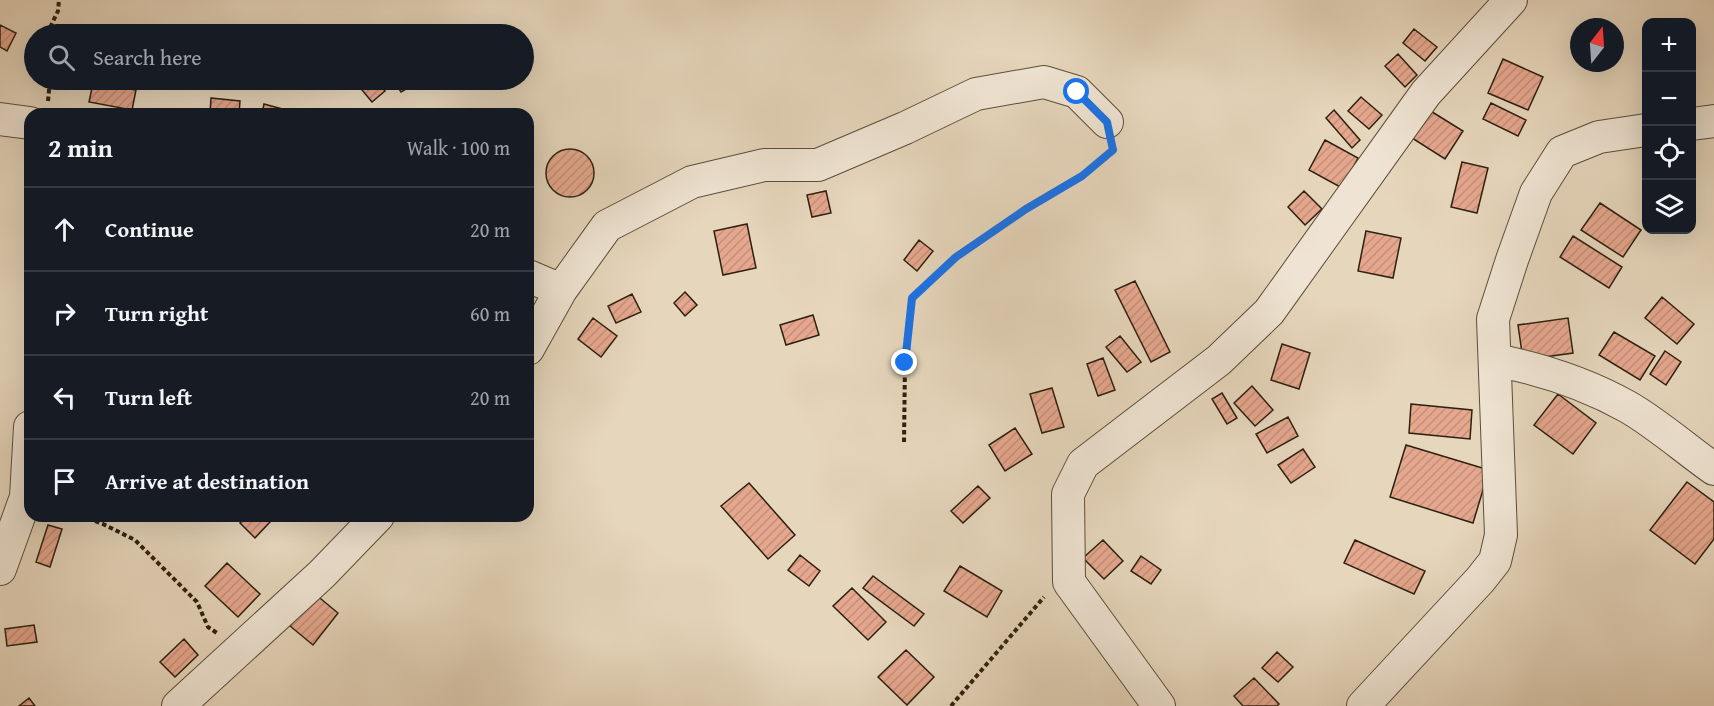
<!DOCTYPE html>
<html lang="en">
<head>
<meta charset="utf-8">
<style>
	:root { --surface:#171b24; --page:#20242c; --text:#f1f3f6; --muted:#9ea1a6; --line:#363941 }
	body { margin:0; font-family:"Gentium Book Plus",serif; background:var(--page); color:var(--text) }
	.controls { position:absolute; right:18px; top:18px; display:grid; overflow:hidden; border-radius:12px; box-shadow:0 6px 24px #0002 }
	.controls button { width:54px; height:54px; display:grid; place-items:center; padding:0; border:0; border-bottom:2px solid var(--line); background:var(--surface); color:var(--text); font:30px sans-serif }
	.compass { position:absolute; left:1570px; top:18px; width:54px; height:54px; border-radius:50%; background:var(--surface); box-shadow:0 6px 24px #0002; rotate:17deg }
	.stop { position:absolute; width:18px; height:18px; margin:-14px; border:4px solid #1a73e8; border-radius:50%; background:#fff }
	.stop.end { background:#1a73e8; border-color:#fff; box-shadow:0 2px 6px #0008 }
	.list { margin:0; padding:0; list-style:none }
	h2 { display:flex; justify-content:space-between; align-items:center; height:78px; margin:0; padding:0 24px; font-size:26px }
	h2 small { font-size:20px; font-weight:400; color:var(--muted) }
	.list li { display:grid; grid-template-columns:39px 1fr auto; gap:18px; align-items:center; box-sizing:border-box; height:84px; padding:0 24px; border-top:2px solid var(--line) }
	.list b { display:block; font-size:22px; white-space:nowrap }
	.list em { font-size:20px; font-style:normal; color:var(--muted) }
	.icon { flex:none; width:33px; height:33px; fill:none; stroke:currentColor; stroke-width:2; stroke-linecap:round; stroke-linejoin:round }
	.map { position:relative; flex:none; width:1714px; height:706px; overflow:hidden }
	.search { position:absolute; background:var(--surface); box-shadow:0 6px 24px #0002; left:24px; top:24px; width:510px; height:66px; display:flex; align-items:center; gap:15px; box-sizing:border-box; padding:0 21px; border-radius:33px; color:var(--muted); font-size:22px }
	.panel { position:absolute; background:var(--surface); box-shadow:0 6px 24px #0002; left:24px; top:108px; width:510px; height:414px; border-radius:18px }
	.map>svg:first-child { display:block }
	.building { fill:url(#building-hatch); stroke:#2d200f; stroke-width:1.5 }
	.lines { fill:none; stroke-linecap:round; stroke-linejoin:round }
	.street-casing { stroke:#5b4e3a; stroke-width:34 }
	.path { stroke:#2d200f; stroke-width:4; stroke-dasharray:4.5 3; stroke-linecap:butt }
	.street { stroke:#efe4d3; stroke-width:32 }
	.route { stroke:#1a73e8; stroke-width:8 }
</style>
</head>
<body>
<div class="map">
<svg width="1714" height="706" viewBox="0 0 1714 706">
	<defs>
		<pattern id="building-hatch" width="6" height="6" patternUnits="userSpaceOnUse" patternTransform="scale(1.5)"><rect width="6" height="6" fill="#e5a78e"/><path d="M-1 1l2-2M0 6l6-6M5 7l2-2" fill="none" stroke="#c58f79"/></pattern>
	</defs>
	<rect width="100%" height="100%" fill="#e6d6bc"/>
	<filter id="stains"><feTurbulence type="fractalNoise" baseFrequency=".00333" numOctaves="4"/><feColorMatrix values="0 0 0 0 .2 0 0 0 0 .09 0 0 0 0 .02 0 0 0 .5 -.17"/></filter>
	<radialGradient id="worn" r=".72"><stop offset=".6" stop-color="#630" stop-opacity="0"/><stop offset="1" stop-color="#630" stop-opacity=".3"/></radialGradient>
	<!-- building -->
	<path class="building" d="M0,25L16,33L7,51L0,47Z
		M1414,29L1437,47L1425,61L1403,43Z
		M1398,54L1417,75L1405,87L1385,66Z
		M1503,59L1543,77L1528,110L1488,93Z
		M363,80H375L385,91L372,102L357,84Z
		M397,80H413L415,84L401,92L394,81Z
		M93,83L136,90L132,110L89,102Z
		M1361,97L1382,115L1369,129L1348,111Z
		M211,98L240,101L239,114H210Z
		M1491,103L1526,120L1518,136L1483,119Z
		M264,104L301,114H262Z
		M1334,110L1360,140L1352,148L1326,118Z
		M1429,110L1463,131L1445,159L1412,138Z
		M1325,140L1358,158L1342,188L1309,170Z
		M546 173a24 24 0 1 1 48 0a24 24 0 1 1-48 0Z
		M1462,162L1488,168L1477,213L1451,207Z
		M826,191L831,213L812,217L807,195Z
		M1304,191L1322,209L1305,225L1288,207Z
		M1600,203L1641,230L1623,257L1581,230Z
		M747,224L756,268L723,275L714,231Z
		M1366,231L1401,238L1393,278L1358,271Z
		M1573,236L1622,267L1609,288L1560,257Z
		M919,240L933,251L917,271L904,260Z
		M1135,281L1170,352L1151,362L1115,290Z
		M685,292L697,305L685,316L674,303Z
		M632,294L641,312L616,323L608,306Z
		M1662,297L1694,324L1677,344L1645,318Z
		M813,315L819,335L786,345L780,325Z
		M593,318L617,336L601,357L578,339Z
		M1568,318L1573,353L1523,360L1518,325Z
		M1614,332L1655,356L1640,380L1599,355Z
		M1120,336L1141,362L1127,372L1106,347Z
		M1282,344L1310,353L1299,389L1271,380Z
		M1665,351L1681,362L1666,385L1650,374Z
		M1103,358L1115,390L1098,396L1087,364Z
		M1252,386L1273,410L1255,426L1234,403Z
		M1052,388L1064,427L1042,433L1030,394Z
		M1222,393L1237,418L1227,424L1212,399Z
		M1558,394L1596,423L1573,454L1534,425Z
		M1411,404L1472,410L1470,439L1409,433Z
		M1288,417L1298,436L1267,453L1256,434Z
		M1015,428L1032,454L1005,471L989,445Z
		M1406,445L1489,470L1473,523L1390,497Z
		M1303,449L1315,467L1291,483L1278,465Z
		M1687,482L1714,502V539L1695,564L1650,530Z
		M749,483L795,535L768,559L721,506Z
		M978,486L990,498L963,523L951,511Z
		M246,516H264L270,522L255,538L240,523Z
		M48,525L62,529L50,567L36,562Z
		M1103,540L1123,561L1104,579L1083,558Z
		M1355,540L1425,571L1414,594L1344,563Z
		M800,555L820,571L809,586L788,570Z
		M1141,556L1161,570L1151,584L1131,571Z
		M227,563L260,594L238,617L205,586Z
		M960,566L1002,591L987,617L944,591Z
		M873,576L924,614L914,626L863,588Z
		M852,588L886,622L868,640L833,606Z
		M315,594L338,613L313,645L290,626Z
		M34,625L37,642L7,646L5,629Z
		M184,639L198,655L175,677L160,662Z
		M906,650L934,677L907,705L878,677Z
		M1277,652L1293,667L1278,682L1262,668Z
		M1254,678L1279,704L1277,706H1243L1234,696Z
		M29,698L35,706H19Z"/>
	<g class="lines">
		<defs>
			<path id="street" d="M0,119L30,123
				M1692,124L1714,121
				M528,276L561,290
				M528,349L561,290L607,226L692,182L764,165H818L905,128L976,94L1044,82L1077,92L1107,122
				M1495,360C1541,369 1587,384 1628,407C1656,423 1687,450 1714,469
				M0,569L26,497L30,427
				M178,706L322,574L378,516
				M1159,706L1069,582L1068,494L1083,464L1219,360L1269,312L1426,93L1511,0
				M1363,706L1480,580L1495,561L1501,535L1493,319L1512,260L1536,193L1562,152L1599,137L1646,130"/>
		</defs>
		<!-- street casing -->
		<use href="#street" class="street-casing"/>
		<!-- path -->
		<path class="path" d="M47,34L58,11L59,0
			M48,101L50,80
			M904,442L905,363L912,298L956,257L1026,209L1082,176L1111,151
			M81,516L103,524L135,540L197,602L208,627L217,633
			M951,706L1044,597"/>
		<!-- street -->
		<use href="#street" class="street"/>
	</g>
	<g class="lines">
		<!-- route -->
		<path class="route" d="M905,363L912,298L956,257L1026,209L1082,176L1113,150L1107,122L1077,92"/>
	</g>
	<rect width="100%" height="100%" filter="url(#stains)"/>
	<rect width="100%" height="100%" fill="url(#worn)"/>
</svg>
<div class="controls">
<button>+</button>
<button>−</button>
<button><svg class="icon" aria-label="locate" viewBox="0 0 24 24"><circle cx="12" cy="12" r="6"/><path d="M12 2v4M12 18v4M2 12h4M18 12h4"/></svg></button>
<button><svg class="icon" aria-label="layers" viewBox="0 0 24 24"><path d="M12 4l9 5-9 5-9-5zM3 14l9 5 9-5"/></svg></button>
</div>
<svg class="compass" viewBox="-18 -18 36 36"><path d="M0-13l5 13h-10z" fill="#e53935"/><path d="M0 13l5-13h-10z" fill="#9ea1a6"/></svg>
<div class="stop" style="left:1077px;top:92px"></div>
<div class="stop end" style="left:905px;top:363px"></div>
<div class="search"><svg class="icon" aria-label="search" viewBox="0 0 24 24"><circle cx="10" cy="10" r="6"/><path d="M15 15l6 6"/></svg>Search here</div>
<section class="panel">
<h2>2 min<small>Walk · 100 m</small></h2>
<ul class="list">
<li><svg class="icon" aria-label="ahead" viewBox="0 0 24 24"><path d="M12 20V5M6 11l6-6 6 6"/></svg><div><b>Continue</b></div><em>20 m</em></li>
<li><svg class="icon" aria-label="right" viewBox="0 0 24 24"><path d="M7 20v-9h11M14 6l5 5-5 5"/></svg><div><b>Turn right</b></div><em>60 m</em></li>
<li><svg class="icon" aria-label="left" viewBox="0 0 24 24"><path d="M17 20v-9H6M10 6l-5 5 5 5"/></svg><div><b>Turn left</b></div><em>20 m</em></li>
<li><svg class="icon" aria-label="arrive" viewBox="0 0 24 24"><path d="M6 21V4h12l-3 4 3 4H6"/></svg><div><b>Arrive at destination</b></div></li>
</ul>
</section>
</div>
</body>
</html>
